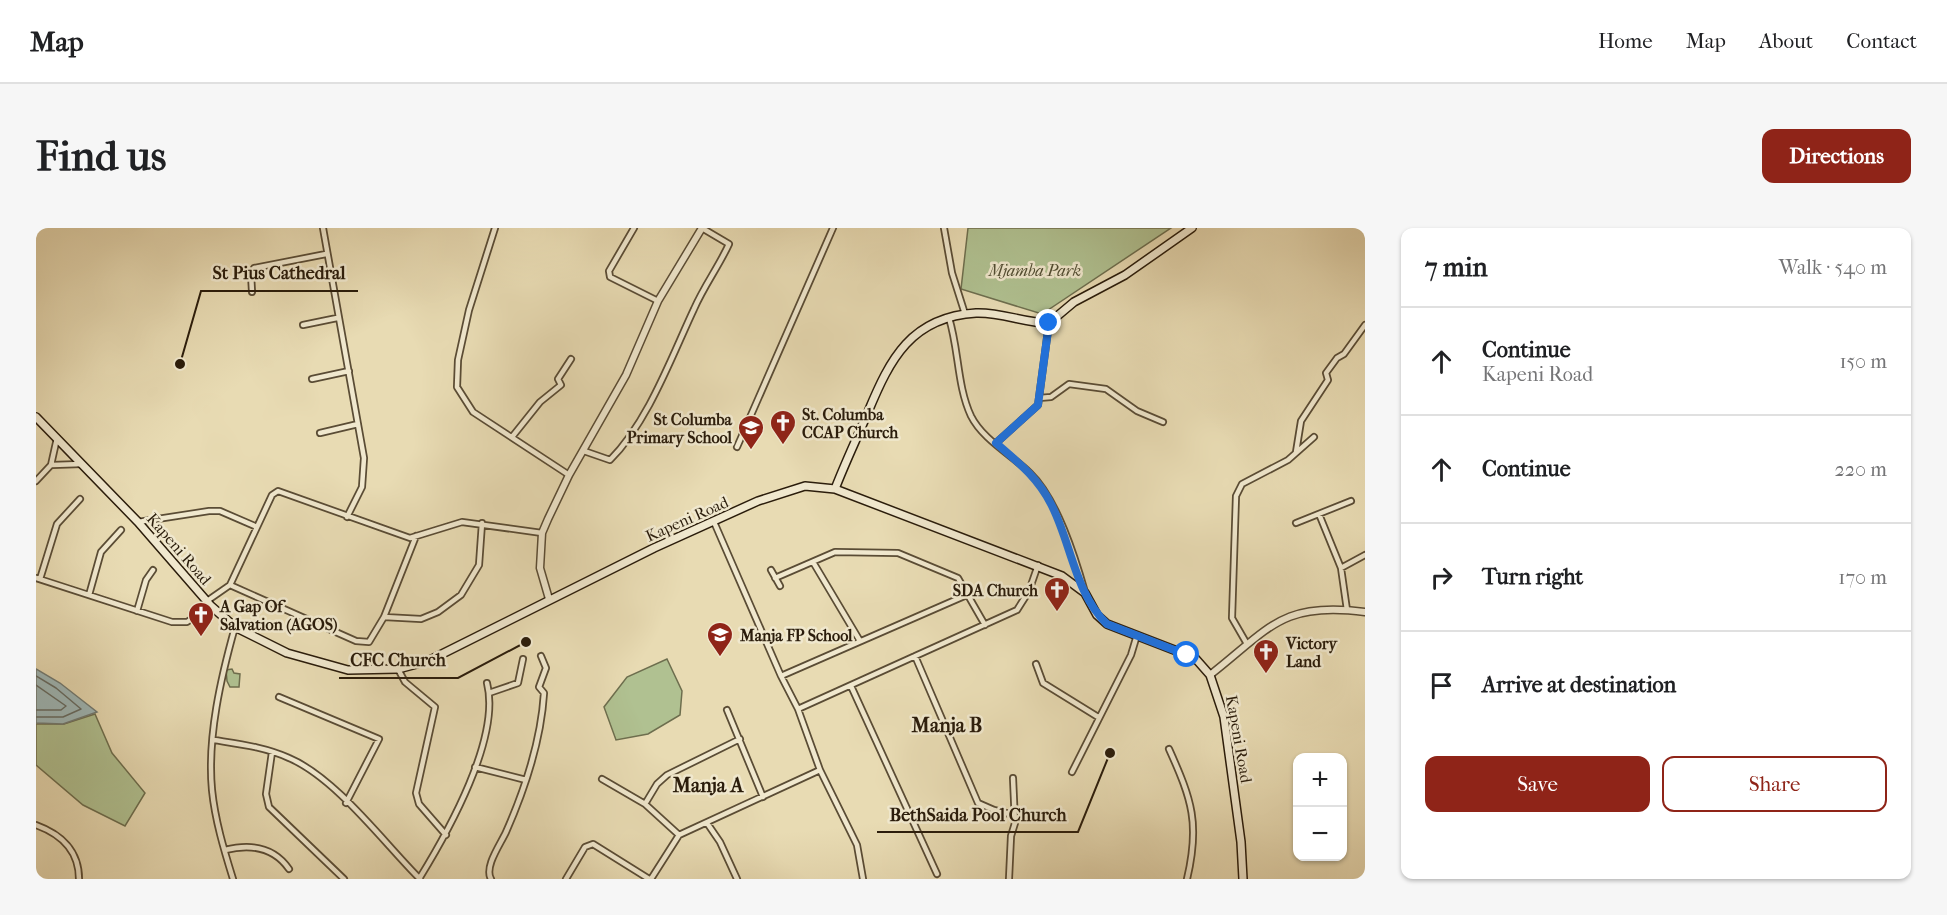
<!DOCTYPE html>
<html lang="en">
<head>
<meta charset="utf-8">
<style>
	:root { --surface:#fff; --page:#f6f6f6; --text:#202124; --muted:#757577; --line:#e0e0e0; --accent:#8f2418 }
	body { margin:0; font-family:"IM FELL French Canon",serif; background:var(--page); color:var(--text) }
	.controls { position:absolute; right:18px; bottom:18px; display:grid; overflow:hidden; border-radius:12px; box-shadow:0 2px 4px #0004 }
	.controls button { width:54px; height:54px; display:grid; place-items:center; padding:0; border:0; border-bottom:2px solid var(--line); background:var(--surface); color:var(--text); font:30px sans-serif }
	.stop { position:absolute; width:18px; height:18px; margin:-14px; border:4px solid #1a73e8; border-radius:50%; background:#fff }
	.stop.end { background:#1a73e8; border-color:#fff; box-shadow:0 2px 6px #0008 }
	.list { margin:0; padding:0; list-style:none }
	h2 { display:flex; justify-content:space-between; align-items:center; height:78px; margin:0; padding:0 24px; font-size:26px }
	h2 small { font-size:20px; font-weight:400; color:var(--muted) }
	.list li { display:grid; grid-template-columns:39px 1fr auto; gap:18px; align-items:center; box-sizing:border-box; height:108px; padding:0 24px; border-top:2px solid var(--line) }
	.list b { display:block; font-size:22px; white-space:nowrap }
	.list p { margin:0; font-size:20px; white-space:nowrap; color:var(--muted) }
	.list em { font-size:20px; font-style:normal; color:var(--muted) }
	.actions { display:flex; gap:12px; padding:18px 24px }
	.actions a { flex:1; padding:14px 0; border:2px solid var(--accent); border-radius:12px; text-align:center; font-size:21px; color:var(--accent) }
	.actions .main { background:var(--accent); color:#fff }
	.icon { flex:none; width:33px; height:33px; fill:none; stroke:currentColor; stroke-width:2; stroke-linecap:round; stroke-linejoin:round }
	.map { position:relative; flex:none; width:1329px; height:651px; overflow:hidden; border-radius:12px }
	header { display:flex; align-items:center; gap:36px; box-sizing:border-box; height:84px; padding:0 30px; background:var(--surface); border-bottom:2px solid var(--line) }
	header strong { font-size:28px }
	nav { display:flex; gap:33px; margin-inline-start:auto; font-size:21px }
	.intro { display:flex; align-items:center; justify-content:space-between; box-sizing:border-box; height:144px; padding:0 36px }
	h1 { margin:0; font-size:42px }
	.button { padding:15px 27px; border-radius:12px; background:var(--accent); color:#fff; font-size:21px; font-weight:700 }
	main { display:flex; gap:36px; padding:0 36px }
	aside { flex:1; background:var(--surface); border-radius:12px; box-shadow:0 2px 4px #0004 }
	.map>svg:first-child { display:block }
	.green { fill:#b0c191; stroke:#6d6e4e; stroke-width:1.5 }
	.water { fill:#9eb8b9; stroke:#707a73; stroke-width:1.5 }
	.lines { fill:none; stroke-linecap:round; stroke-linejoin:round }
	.shore { stroke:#646a62; stroke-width:1.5 }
	.minor-casing { stroke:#5a4c35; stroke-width:8 }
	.tertiary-casing { stroke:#5a4c35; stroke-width:9 }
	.secondary-casing { stroke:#2a1c0b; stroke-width:10 }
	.minor { stroke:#f0e8ce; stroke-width:4.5 }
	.tertiary { stroke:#f0e8ce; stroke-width:6 }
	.secondary { stroke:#f0e8ce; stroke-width:7 }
	.route { stroke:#1a73e8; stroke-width:8 }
	.labels { text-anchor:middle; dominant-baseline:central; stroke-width:5; stroke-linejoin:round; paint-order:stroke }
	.park-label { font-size:16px; font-style:italic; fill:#524e33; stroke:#f0e8ce }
	.poi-label { font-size:16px; font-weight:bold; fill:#2a1c0b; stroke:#f0e8ce; text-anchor:start }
	.street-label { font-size:16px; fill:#2a1c0b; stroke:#f0e8ce }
	.quarter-label { font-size:20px; font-weight:bold; fill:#2a1c0b; stroke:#f0e8ce }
	.leader { fill:none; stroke:#2a1c0b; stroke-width:2 }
	.callout-dot { fill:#2a1c0b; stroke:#f0e8ce; stroke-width:2 }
	.callout-label { font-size:18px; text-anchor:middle; font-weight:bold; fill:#2a1c0b; stroke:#f0e8ce; stroke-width:5; stroke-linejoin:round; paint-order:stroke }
</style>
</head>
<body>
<header>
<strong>Map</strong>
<nav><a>Home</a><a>Map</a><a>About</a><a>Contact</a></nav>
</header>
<div class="intro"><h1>Find us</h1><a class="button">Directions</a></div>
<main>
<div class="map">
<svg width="1329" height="651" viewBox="0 0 1329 651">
	<rect width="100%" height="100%" fill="#e8dbb3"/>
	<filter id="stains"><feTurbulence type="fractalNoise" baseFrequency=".00333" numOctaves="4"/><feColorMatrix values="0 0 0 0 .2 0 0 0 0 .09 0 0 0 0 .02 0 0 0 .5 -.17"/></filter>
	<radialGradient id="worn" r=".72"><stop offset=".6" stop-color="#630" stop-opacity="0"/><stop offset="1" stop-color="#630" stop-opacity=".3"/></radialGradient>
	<!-- green -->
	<path class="green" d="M932,0H1135L1006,86L925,61Z
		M631,431L646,463L644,487L612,506L580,512L568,479L591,449Z
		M196,441L198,445L204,446L203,459H194L191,453L190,442Z
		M59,486L76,525L109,565L89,598L47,577L0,537V496H28Z"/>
	<!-- water -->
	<path class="water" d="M0,441L24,455L61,484L27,496L0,495Z"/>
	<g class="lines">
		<!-- shore -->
		<path class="shore" d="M0,448L20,460L45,481L27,489H0
			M0,457L30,478L25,482H0"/>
		<defs>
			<path id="minor" d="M287,0L328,230L326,259L311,289
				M459,0L433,82L422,132L421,159L437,184L533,247
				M598,0L573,43L574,49L622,73
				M908,0L916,45L929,86
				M216,64L215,46L218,40L290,26
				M913,90C923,122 921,158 935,188C947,212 976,227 994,245C1021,271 1039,329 1049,364
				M267,97L301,90
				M276,151L313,143
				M1003,170L1015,169L1033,156L1070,161L1101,183L1127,194
				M284,205L322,196
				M476,209L504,174L525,157L522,151L535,131
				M960,215L1002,177L1013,95
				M701,219L797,0
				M548,223L574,232C612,194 635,130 658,81C668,58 683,38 693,16L666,0
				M1260,224L1265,193L1292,152L1290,145L1301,130L1308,126L1329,97
				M16,237L46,236
				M0,253L15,237L21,210
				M1283,286L1305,340L1311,382
				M102,294L173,283H184L221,299
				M678,294L745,448L762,481L784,542L821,617L827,651
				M1260,295L1315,273
				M777,334L824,413
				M1305,340L1329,327
				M735,342L744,358
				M0,350L136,394H151L175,378
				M739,350L799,324L862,325L922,350L949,397
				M4,351L21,296L44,271
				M194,357L320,413L333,414L348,389L380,308
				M53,367L65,324L85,302
				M171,373L194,357L236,267L242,263L374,310L426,294L506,305
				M101,383L110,352L117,342
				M348,389L385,391L402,384L425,367L443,337L446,295
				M1211,416L1196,390L1200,268L1206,256L1252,232L1278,209
				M879,428L942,575L958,582L978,587
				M1000,436L1007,455L1062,489
				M362,441L369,454L399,479L380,565L383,576L410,607
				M745,448L933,366
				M815,458L901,646
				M453,465L482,455L487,431
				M243,469L343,511L310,575
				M762,481L981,382L993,363L1002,337
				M691,482L727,569
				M178,512C203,516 229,519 253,530C300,550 348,615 384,651
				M1133,521C1156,572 1164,596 1151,651
				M236,524L230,566L233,579L308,651
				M439,539L490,552
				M1036,544L1095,427L1101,407
				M566,551L609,576L643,607
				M609,576L621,556L631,547L704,511
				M671,595L684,614L701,651
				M0,597C25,606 43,623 43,651
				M189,622C213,616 237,618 253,641
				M197,651C188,622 179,592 176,562C171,509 185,449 199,399
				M383,651C412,604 465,510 451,455
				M455,651C448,639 464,617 470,604C489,561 505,513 508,465L503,459L510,440L505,428
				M530,651L549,619L557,616L613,651
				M615,651L643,607L784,542
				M973,651L975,608L979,595L977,550"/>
			<path id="tertiary" d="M513,371L504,340L506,305L512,291L533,247L590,147L622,73L666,0
				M1174,447C1234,400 1246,373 1329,384"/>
			<path id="secondary" d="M0,189L102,294L175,378L199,399L251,425L312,442L362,441L392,433L618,320L722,273L769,258L799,261L1026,348L1049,365L1061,387L1071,396L1159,430L1174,447L1188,489L1205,614L1207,651
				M799,261C809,235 821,210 832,184C854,131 875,89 940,85C966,84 988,95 1013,95L1038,74L1089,47L1156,0"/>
		</defs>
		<!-- minor casing -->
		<use href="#minor" class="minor-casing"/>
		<!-- tertiary casing -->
		<use href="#tertiary" class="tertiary-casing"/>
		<!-- secondary casing -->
		<use href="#secondary" class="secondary-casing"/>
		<!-- minor -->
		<use href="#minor" class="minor"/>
		<!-- tertiary -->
		<use href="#tertiary" class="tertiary"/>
		<!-- secondary -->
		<use href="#secondary" class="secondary"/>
	</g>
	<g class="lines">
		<!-- route -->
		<path class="route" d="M1013,95L1002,177L960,215C982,234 1002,250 1015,276C1035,314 1039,366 1071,396L1151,427"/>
	</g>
	<!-- icons -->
	<defs>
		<symbol id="church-pin" viewBox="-11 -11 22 30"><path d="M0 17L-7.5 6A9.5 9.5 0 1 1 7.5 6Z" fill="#8f2418" stroke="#f0e8ce"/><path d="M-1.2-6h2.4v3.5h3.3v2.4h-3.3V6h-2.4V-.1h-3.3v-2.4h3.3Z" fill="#fff"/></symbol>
		<symbol id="school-pin" viewBox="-11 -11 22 30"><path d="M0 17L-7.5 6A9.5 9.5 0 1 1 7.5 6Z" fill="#8f2418" stroke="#f0e8ce"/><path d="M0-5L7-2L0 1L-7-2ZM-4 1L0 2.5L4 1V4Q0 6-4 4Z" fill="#fff"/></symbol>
	</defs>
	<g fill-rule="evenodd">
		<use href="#church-pin" x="732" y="180" width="30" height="40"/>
		<use href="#school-pin" x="700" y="185" width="30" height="40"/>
		<use href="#church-pin" x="1006" y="347" width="30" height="40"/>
		<use href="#church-pin" x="150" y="372" width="30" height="40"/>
		<use href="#school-pin" x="669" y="392" width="30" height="40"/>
		<use href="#church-pin" x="1215" y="409" width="30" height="40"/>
	</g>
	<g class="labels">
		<!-- park labels -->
		<g class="park-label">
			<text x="999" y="42">Mjamba Park</text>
		</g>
		<!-- poi labels -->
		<g class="poi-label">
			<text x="766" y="186">St. Columba<tspan x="766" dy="18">CCAP Church</tspan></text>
			<text x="696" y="191" text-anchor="end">St Columba<tspan x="696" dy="18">Primary School</tspan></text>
			<text x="1002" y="362" text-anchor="end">SDA Church</text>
			<text x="184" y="378">A Gap Of<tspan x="184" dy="18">Salvation (AGOS)</tspan></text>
			<text x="704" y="407">Manja FP School</text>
			<text x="1250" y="415">Victory<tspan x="1250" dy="18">Land</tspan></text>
		</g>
		<!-- street labels -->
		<g class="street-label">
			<text transform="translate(651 291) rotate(-24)">Kapeni Road</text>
			<text transform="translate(143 321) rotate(49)">Kapeni Road</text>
			<text transform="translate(1203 511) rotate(80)">Kapeni Road</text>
		</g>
		<!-- quarter labels -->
		<g class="quarter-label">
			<text x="911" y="497">Manja B</text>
			<text x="672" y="557">Manja A</text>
		</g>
	</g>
	<!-- callouts -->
	<path class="leader" d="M144 136L165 63H322M490 414L422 450H303M1074 525L1042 604H841"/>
	<g class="callout-dot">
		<circle cx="144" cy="136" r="6"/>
		<circle cx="490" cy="414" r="6"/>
		<circle cx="1074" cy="525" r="6"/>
	</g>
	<g class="callout-label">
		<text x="243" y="51">St Pius Cathedral</text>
		<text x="362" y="438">CFC Church</text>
		<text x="942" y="593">BethSaida Pool Church</text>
	</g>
	<rect width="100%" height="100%" filter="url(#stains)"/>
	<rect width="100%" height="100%" fill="url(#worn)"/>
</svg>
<div class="controls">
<button>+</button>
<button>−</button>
</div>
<div class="stop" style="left:1151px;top:427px"></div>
<div class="stop end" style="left:1013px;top:95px"></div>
</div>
<aside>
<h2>7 min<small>Walk · 540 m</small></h2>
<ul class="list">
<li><svg class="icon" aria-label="ahead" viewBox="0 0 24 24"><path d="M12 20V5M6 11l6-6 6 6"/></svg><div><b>Continue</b><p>Kapeni Road</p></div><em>150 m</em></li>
<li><svg class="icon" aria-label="ahead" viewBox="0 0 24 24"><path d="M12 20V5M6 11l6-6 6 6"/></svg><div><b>Continue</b></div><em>220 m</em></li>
<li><svg class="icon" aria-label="right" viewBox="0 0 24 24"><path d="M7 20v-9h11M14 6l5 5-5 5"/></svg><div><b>Turn right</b></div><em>170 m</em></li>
<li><svg class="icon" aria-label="arrive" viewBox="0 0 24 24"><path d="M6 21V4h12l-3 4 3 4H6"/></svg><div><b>Arrive at destination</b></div></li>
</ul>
<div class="actions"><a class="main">Save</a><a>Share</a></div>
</aside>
</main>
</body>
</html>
